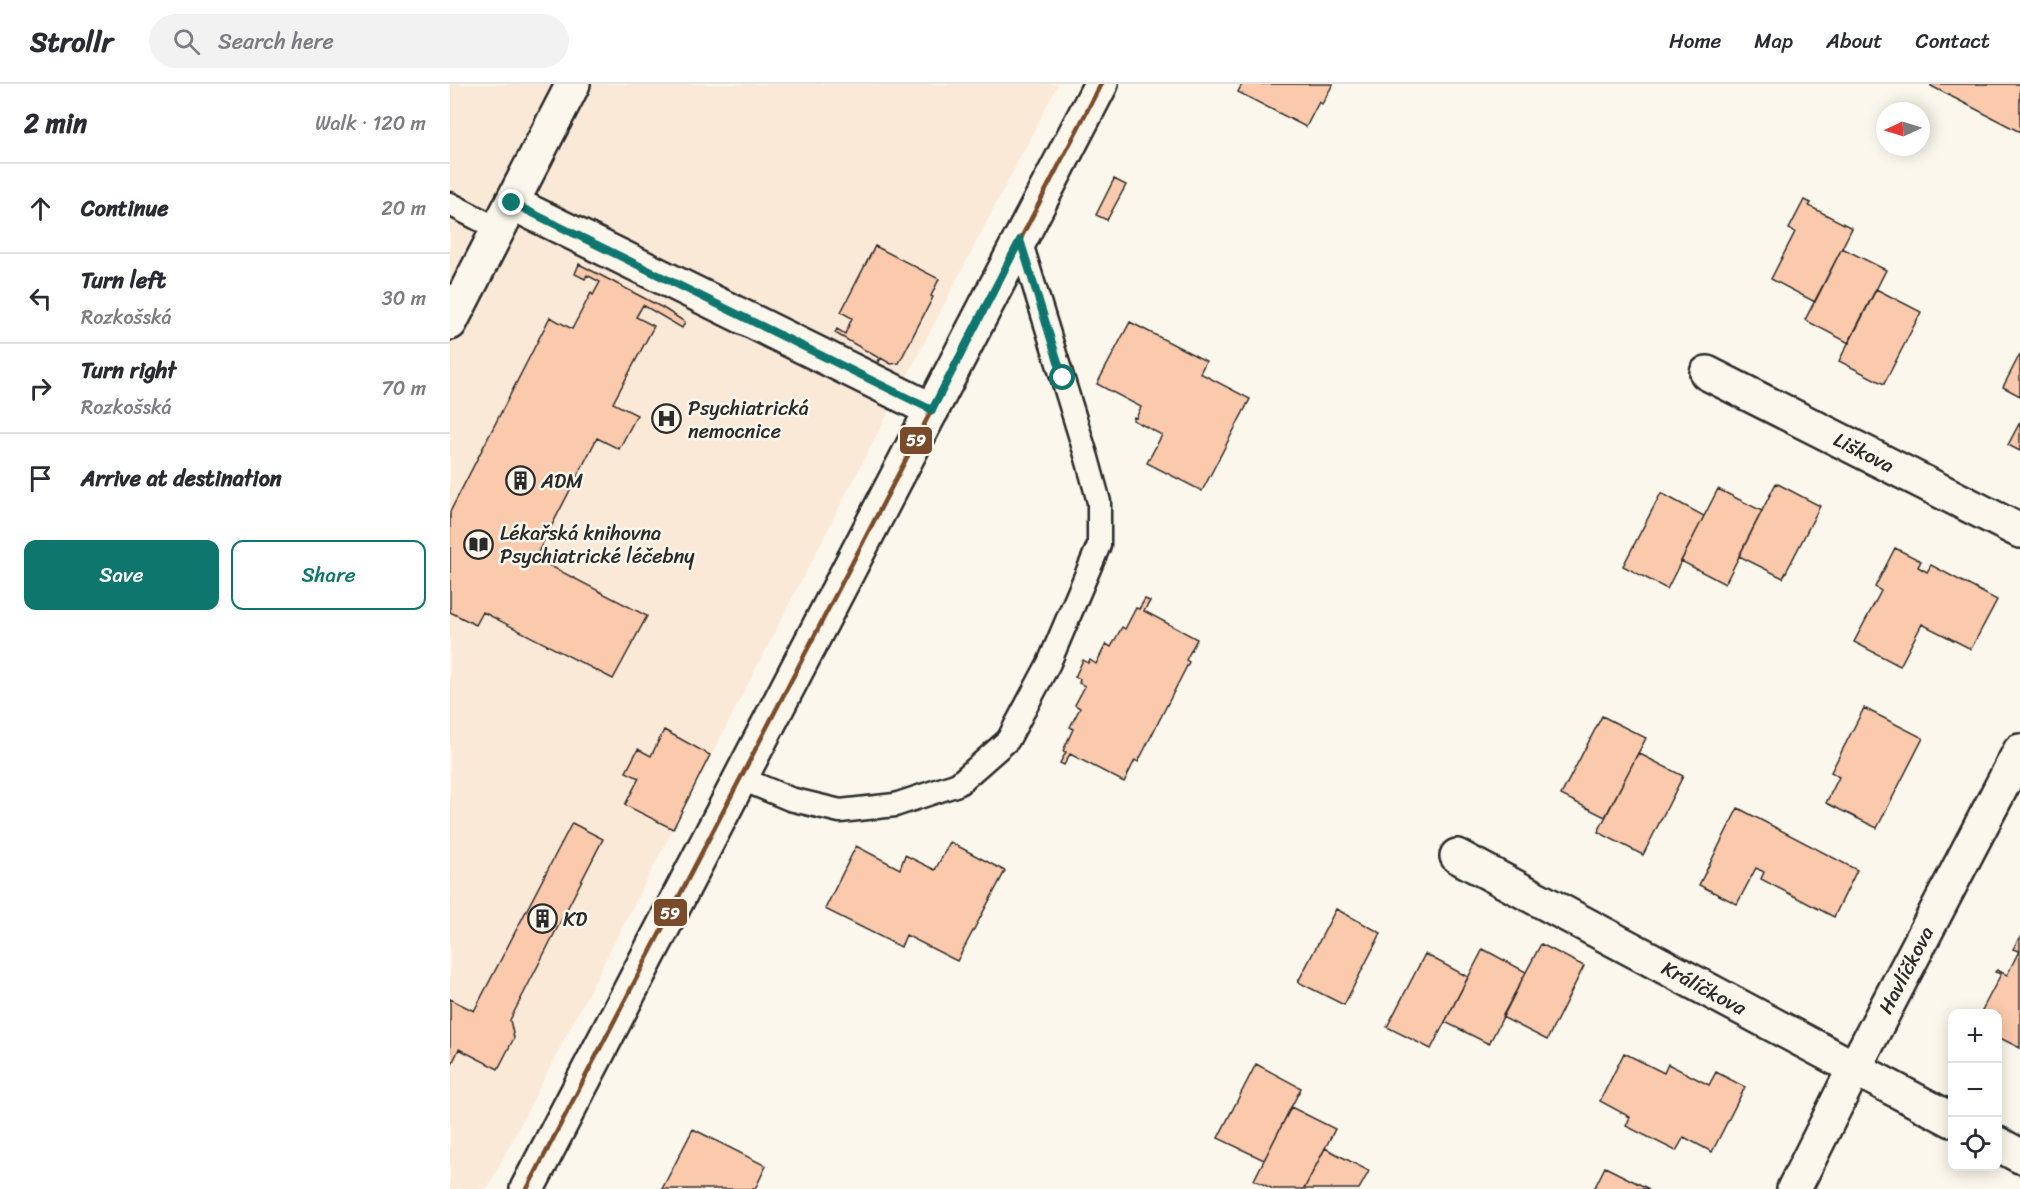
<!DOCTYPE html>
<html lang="en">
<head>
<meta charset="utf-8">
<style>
	:root { --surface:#fff; --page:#f2f2f3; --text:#2b2b33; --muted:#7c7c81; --line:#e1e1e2; --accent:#0f766e }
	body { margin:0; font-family:Sriracha,sans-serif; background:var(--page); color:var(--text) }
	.controls { position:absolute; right:18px; bottom:18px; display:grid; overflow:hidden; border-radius:12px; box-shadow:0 3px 15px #0003 }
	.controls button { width:54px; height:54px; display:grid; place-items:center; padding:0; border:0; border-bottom:2px solid var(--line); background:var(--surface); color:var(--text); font:30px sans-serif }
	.compass { position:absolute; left:1426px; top:18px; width:54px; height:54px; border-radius:50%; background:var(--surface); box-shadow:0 3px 15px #0003; rotate:266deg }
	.stop { position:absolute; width:18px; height:18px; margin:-14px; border:4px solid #0f766e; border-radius:50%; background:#fff }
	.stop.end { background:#0f766e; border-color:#fff; box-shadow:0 2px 6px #0008 }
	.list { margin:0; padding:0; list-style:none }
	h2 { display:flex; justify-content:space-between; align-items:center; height:78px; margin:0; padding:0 24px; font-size:26px }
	h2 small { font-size:20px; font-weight:400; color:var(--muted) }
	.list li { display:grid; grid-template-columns:39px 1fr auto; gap:18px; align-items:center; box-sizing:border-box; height:90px; padding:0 24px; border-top:2px solid var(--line) }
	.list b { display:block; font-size:22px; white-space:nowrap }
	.list p { margin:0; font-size:20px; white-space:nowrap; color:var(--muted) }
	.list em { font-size:20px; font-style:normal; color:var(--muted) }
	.actions { display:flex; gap:12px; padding:18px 24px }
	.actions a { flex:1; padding:14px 0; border:2px solid var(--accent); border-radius:12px; text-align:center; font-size:21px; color:var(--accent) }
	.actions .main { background:var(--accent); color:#fff }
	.icon { flex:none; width:33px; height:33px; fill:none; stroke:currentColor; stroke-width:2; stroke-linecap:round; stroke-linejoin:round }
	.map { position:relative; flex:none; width:1570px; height:1105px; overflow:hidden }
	header { display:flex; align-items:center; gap:36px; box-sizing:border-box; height:84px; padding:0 30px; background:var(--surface); border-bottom:2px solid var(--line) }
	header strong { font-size:28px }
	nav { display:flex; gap:33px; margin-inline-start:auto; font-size:21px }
	.search { width:420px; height:54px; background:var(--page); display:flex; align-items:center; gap:15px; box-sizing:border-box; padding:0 21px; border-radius:33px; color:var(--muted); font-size:22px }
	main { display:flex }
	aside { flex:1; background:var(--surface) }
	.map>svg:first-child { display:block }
	.built { fill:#fbe9d8 }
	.building { fill:#fbc9ab; stroke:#2b2b2b; stroke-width:1.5 }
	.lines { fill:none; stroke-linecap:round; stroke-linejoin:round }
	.lane-casing { stroke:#2b2b2b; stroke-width:27 }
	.street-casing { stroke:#2b2b2b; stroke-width:38 }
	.lane { stroke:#fbf7ec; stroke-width:22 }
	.street { stroke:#fbf7ec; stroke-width:33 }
	.bus-1-casing { stroke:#fbf7ec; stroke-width:9 }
	.bus-1 { stroke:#7a4b2a; stroke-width:4.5 }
	.route { stroke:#0f766e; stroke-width:8 }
	.labels { text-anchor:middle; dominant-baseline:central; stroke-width:5; stroke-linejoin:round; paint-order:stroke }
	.poi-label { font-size:20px; fill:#2b2b2b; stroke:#fbf7ec; text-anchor:start }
	.street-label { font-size:20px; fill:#2b2b2b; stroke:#fbf7ec }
	.line-badge { stroke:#fbf7ec; stroke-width:2 }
	.badge-label { font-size:16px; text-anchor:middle; font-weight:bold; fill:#fff }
</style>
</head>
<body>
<header>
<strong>Strollr</strong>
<div class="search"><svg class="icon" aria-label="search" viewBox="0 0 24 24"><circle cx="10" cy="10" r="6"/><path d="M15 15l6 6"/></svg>Search here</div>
<nav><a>Home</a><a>Map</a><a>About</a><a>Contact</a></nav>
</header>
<main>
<aside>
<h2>2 min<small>Walk · 120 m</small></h2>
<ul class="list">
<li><svg class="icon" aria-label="ahead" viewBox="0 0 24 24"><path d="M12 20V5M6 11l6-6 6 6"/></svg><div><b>Continue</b></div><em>20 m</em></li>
<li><svg class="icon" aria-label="left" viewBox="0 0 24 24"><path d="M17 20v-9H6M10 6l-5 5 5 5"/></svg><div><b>Turn left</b><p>Rozkošská</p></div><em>30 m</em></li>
<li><svg class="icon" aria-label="right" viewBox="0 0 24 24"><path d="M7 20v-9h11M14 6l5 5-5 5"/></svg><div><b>Turn right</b><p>Rozkošská</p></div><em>70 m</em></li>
<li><svg class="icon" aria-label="arrive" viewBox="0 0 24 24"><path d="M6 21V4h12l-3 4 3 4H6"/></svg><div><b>Arrive at destination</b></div></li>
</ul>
<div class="actions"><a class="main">Save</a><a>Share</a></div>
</aside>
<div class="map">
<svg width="1570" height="1105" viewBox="0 0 1570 1105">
	<rect width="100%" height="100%" fill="#fbf7ec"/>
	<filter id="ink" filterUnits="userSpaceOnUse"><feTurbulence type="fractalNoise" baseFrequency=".0167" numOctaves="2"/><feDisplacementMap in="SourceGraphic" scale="12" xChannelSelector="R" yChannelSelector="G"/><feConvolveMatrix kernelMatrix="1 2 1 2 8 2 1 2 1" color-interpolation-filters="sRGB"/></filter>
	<g filter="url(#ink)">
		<!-- built -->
		<path class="built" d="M0,0H608L37,1105H0Z"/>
		<!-- building -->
		<path class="building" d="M792,0H883L872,20L869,18L856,43L788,8Z
			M1481,0H1570V48L1481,2Z
			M664,95L676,101L657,136L646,131Z
			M1354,116L1361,119L1359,122L1402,144L1365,218L1321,195L1345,148L1339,145Z
			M425,162L489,195L481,212L483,213L449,279L441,280L431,274L426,284L425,282L429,274L385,249L387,245L395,250L402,234L391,228Z
			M1392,164L1436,186L1399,259L1355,236Z
			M129,180L213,224L235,238L232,244L193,221L186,233L204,242L163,319L187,331L169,365L147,354L85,474L197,532L163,595L33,528L26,541L0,528V428L100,233L122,245L141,209L143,211L150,198L137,191L135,195L125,190Z
			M1426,205L1471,228L1434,300L1389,277Z
			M680,238L756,277L750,289L800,315L752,407L697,379L712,351L683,336L684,333L686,334L691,323L647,300Z
			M1570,270V312L1553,303Z
			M1570,338V367L1558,361Z
			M1326,399L1370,422L1333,494L1289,472Z
			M1268,405L1312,427L1275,500L1231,477Z
			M1211,409L1254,432L1217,505L1173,482Z
			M1445,464L1471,477L1468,483L1477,488L1481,481L1547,516L1521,565L1472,540L1450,582L1404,558L1431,507L1425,503Z
			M695,515L700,517L694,527L747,555L736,576L739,578L688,678L685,676L674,698L620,670L614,681L610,679L616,668L613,667L623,645L620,643L630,624L625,621L635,602L629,599L630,595L625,593L633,576L638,579L640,576L646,580L656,560L661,563L672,543L675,545L686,524L689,525Z
			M1414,624L1473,654L1427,744L1376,719L1389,693L1381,688Z
			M1152,632L1196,654L1155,733L1111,711Z
			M214,646L260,671L223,745L175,721L189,694L176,688L188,665L201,672Z
			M1188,669L1233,692L1193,771L1148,748Z
			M1288,724L1407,786L1384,833L1311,795L1314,788L1306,784L1287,820L1249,801Z
			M122,739L153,755L60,936L64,954L48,985L9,965L0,984V915L24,927Z
			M500,758L555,787L507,877L456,851L451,863L375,825L406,762L450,785L455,771L485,786Z
			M886,825L931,849L894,921L848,898Z
			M1570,852V964L1548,953V930H1530L1551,890L1545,888L1547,886L1557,891L1569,867L1563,865Z
			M1091,860L1134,882L1097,956L1052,933Z
			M1033,865L1076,888L1039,960L995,938Z
			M975,870L1018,893L981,965L937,943Z
			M1174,969L1214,989L1218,980L1259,1001L1266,988L1295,1003L1262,1068L1234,1053L1226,1067L1176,1042L1180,1033L1150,1017Z
			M806,980L851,1004L814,1076L768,1054Z
			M841,1023L885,1045L854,1105H823L804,1096Z
			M243,1045L316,1082L305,1105H212Z
			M875,1064L919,1087L909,1105H854Z
			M1155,1083L1199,1105H1144Z"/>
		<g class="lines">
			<defs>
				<path id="lane" d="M0,120L48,145
					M290,694L340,715L390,727L445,721L508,700L558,656L599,579L649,461V418L637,374L570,156"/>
				<g id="street">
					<path d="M62,119L482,326"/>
					<path d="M0,239L123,0"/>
					<path id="s1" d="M1257,289L1570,447"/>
					<path id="s2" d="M1007,772L1502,1036"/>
					<path d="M1548,1060L1570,1072"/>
					<path d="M77,1105L651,0"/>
					<path id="s3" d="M1344,1105L1404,985L1570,667"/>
				</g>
			</defs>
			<!-- lane casing -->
			<use href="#lane" class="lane-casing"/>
			<!-- street casing -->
			<use href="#street" class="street-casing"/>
			<!-- lane -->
			<use href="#lane" class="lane"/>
			<!-- street -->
			<use href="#street" class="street"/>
			<defs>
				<path id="bus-1" d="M77,1105L651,0"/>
			</defs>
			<!-- bus-1 casing -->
			<use href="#bus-1" class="bus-1-casing"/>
			<!-- bus-1 -->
			<use href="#bus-1" class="bus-1"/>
		</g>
	</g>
	<g class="lines" filter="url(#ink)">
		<!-- route -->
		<path class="route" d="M62,119L482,326L570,156L613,294"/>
	</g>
	<!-- icons -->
	<defs>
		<symbol id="hospital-ring" viewBox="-11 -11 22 22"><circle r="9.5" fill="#fbf7ec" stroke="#2b2b2b" stroke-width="1.5"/><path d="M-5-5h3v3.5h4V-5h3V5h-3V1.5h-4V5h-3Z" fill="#2b2b2b"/></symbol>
		<symbol id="building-ring" viewBox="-11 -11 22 22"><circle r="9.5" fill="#fbf7ec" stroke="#2b2b2b" stroke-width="1.5"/><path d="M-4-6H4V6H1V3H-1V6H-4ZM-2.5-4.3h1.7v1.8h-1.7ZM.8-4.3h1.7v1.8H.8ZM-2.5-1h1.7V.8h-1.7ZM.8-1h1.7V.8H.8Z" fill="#2b2b2b"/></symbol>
		<symbol id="library-ring" viewBox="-11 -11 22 22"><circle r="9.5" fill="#fbf7ec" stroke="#2b2b2b" stroke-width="1.5"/><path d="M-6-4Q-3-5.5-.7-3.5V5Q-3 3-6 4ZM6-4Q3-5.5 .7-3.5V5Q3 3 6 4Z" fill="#2b2b2b"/></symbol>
	</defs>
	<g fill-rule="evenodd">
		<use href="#hospital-ring" x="200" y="318" width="33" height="33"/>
		<use href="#building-ring" x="54" y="380" width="33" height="33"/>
		<use href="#library-ring" x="12" y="444" width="33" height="33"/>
		<use href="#building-ring" x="76" y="818" width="33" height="33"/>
	</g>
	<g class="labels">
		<!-- poi labels -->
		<g class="poi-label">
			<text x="238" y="324">Psychiatrická<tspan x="238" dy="23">nemocnice</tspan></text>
			<text x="91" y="397">ADM</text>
			<text x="50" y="449">Lékařská knihovna<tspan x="50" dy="23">Psychiatrické léčebny</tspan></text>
			<text x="113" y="835">KD</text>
		</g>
		<!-- street labels -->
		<g class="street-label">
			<text stroke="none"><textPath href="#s1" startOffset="176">Liškova</textPath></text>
			<text stroke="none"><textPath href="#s3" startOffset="246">Havlíčkova</textPath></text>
			<text stroke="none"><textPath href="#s2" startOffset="280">Králíčkova</textPath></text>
		</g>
	</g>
	<g class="line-badge">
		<rect x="449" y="342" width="34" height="29" rx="6" fill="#7a4b2a"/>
		<rect x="203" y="814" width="35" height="29" rx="6" fill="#7a4b2a"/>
	</g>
	<g class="badge-label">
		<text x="466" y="362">59</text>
		<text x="220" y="835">59</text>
	</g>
</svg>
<div class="controls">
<button>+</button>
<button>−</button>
<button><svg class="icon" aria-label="locate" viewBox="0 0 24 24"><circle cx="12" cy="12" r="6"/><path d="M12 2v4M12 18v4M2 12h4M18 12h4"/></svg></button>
</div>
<svg class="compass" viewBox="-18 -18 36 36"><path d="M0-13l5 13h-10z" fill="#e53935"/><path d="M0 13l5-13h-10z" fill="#7c7c81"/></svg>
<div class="stop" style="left:613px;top:294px"></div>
<div class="stop end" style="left:62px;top:119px"></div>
</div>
</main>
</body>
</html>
